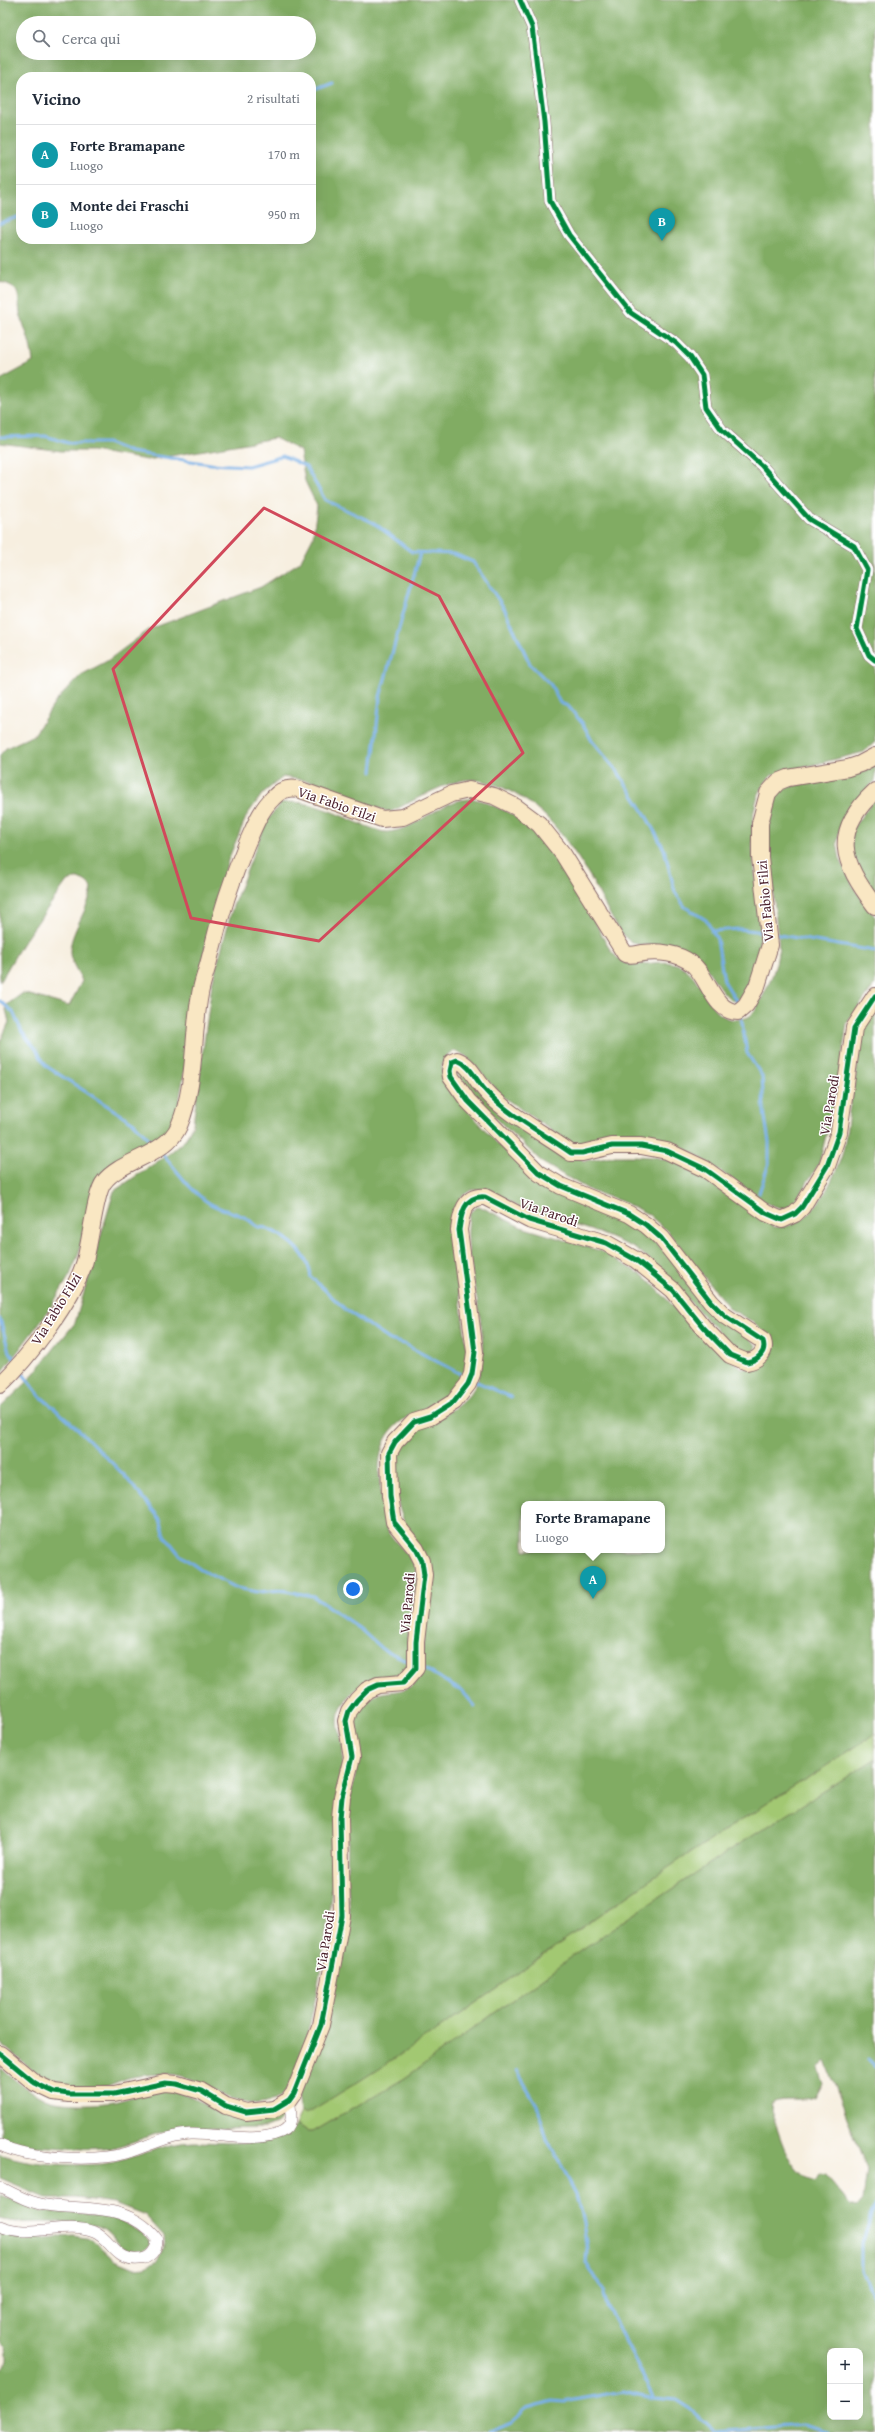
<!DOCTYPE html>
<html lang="it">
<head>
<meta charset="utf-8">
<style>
	:root { --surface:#fff; --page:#f2f2f3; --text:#1f2937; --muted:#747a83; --line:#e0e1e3; --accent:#d1495b }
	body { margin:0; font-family:"Gentium Book Plus",serif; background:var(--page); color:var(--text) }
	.controls { position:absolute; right:12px; bottom:12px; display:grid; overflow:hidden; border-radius:8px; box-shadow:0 4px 16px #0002 }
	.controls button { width:36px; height:36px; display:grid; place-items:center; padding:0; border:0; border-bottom:1px solid var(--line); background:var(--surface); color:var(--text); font:20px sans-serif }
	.you { position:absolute; left:353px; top:1589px; width:14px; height:14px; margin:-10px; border:3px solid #fff; border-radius:50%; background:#1a73e8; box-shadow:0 0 0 6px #1a73e833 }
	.badge { display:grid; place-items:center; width:26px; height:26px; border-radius:50%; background:var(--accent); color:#fff; font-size:13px; font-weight:700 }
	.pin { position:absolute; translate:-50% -33px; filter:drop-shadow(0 1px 2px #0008) }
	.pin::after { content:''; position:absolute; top:21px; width:14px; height:12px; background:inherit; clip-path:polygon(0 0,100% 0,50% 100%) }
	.popup { position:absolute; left:521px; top:1501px; width:144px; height:52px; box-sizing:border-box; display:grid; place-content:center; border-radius:8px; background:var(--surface); filter:drop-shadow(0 1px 3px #0005); font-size:13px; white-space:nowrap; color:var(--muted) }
	.popup b { font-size:15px; color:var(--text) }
	.popup::after { content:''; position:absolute; left:50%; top:100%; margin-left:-8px; border:8px solid transparent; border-top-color:var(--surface) }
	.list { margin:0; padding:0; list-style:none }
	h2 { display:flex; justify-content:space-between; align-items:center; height:52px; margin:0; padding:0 16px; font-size:17px }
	h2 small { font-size:13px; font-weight:400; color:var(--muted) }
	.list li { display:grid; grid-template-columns:26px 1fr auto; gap:12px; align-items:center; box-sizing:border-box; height:60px; padding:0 16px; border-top:1px solid var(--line) }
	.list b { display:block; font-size:15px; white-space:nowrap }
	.list p { margin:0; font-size:13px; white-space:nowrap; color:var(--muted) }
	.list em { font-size:13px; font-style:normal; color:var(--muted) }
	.icon { flex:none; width:22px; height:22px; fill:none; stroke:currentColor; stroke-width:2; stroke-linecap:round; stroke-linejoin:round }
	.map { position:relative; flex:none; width:875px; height:2432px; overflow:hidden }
	.search { position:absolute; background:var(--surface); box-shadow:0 4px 16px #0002; left:16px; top:16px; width:300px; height:44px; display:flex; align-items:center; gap:10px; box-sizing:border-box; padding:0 14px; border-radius:22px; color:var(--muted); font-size:15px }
	.panel { position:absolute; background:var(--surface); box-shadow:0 4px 16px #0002; left:16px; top:72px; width:300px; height:172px; border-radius:16px }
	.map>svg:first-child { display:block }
	.green { fill:#a2c872; stroke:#76744e }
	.forest { fill:#81ac64; stroke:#666648; fill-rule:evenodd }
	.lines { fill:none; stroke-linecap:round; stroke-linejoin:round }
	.stream { stroke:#76aee5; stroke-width:3 }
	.street-casing { stroke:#87686a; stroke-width:12 }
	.secondary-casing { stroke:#87686a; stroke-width:18 }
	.street { stroke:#fff; stroke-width:11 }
	.secondary { stroke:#f9e7c3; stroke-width:16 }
	.cycleway-casing { stroke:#fff; stroke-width:8 }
	.cycleway { stroke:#00873e; stroke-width:5 }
	.marked { fill:none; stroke:#d1495b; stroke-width:3; stroke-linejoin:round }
	.labels { text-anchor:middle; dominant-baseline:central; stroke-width:3; stroke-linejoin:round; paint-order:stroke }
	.street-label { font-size:14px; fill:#4a1f2b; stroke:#fff }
</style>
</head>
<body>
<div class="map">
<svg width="875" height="2432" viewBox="0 0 875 2432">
	<rect width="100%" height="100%" fill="#fff"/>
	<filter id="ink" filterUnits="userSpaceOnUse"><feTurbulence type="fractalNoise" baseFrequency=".025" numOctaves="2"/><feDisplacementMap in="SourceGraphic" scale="8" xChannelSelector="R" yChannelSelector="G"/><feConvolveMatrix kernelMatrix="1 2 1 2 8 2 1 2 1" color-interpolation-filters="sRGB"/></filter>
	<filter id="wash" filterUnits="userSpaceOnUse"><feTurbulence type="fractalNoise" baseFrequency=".012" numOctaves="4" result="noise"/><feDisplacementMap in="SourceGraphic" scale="16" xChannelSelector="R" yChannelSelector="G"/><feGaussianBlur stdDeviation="0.9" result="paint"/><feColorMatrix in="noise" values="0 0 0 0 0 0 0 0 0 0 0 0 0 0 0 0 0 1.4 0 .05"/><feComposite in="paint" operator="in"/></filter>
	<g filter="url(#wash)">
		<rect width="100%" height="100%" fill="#f7efe0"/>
		<!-- green -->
		<path class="green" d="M875,1734V1759L869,1763L727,1852L584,1948L405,2078L313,2132H308L295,2125L301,2112L305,2114C436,2038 555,1943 681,1859C745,1816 811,1777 875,1734Z"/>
		<!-- forest -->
		<path class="forest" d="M0,0H875V742L864,752L772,775C725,820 780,919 751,978C747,987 744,995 736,1001L731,1000C712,983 708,960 683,948C665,939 640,953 625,937C613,925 599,891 589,875C577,855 558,827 541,812C521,795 486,774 459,781C435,787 412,802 390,812L365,804L310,781L283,777L263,793L247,815L228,860L206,943L178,1108L169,1128L162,1138L90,1203L78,1256L70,1275L49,1310L0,1375V1042L9,1022L5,1006L23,993L69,1006L82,981C79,973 70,961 70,953C69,934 89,909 92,888C84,878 79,877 67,881L22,944L0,982V755L6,748L34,735L56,701L81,675L107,661L150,629L261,587L300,562L313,537L317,506L305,481L300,451L275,438L147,460L92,451H61L0,443V380L33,362C31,344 27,335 21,317C16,301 25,287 0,282ZM23,23H309V53H23ZM21,77H311V239H21Z
			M875,765V781L848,809L841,822L837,843L840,859L856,891L875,917V984L847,1023L837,1090L819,1164L799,1195L792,1204L785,1209L768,1204L695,1154L672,1143L646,1137L605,1139L575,1144L569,1143L502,1096L466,1056L454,1051L448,1054L442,1064V1071L450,1090L495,1141L537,1182L554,1192L620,1219L641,1230L658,1245L756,1345L754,1351L750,1355L738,1352L648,1258L634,1248L597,1232L521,1208L489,1189L471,1190L462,1196L453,1210L452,1237L468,1358C467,1363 467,1371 465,1375C442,1421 381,1400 379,1470C379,1480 384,1522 388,1530C395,1546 416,1556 417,1575C418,1581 415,1588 414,1593C412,1609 409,1625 408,1641C408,1653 412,1663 404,1673C378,1682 355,1679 342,1707C333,1723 343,1736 343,1752C342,1802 319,2085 275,2100C227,2115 211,2076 168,2074C155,2074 137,2075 125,2079C119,2081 113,2084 107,2086C60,2097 34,2071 0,2043V1408L26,1383L75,1323L114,1191L170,1153L185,1140L193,1124L212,984L233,906L266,822L281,803C308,798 338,815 363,825C370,827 379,832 387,832C418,830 439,800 470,799C479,798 493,806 501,809C540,826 573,882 593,918C601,932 607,950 620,960C637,973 665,952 687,970C705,984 711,1025 741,1019C746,1018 750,1017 752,1014C757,1009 759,1001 763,996C770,983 776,968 778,953C780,943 777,931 776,920C773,877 759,831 779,790C809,778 848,784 875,765Z
			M875,798V899L852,854V829Z
			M875,1007V1734C811,1777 745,1816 681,1859C555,1943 436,2038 305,2114L301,2112L298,2095L325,2034L350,1911L347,1875L349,1805L360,1753L354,1717C359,1710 364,1702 372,1697C386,1688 405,1696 416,1681C418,1679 420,1675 420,1673C424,1660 422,1644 424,1631C426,1612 434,1590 430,1571C429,1563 420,1552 416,1545C400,1517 392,1494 396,1461C400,1420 465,1421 478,1379C495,1324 459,1267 470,1212L479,1206L521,1227L601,1251L627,1266L648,1279L698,1333L742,1368L753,1369L768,1359L773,1349L772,1340L750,1320L730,1309L668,1232L648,1214L621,1201L591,1191L543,1163L475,1098L457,1073L459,1069L584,1161L612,1156H634L654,1157L681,1163L774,1227C811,1230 831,1185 842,1155C846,1142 847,1126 849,1112C855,1081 860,1050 865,1019ZM524,1504H662V1550H524Z
			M875,1759V2432H0V2371L7,2361V2354L6,2348L0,2342V2234L23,2239L74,2236L92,2239L114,2260L134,2268L145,2267L156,2262L165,2247L164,2236L145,2215L114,2203L76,2198H45L0,2179V2154C30,2165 70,2166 102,2164C133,2161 163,2142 194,2142C216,2142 285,2148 295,2125L308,2132H313L405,2078L584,1948L727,1852ZM826,2061L867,2170L863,2200L857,2207L850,2205L826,2176L820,2175L815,2182C787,2172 780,2135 771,2110L772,2103C784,2097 800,2103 815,2098L823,2083L818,2068ZM830,2351H860V2417H830Z
			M0,2067C14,2080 28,2091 45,2099C61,2106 101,2105 118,2101C137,2096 157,2087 177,2092C198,2097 215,2114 236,2118C250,2120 267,2116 281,2115L282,2118L278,2123L265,2128L168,2130L117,2147L83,2149L18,2145L0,2137Z
			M0,2195L41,2211L109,2216L140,2232L148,2239L151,2244L143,2252C112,2253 117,2231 95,2225C65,2218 33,2226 3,2220L0,2219Z"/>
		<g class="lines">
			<!-- stream -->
			<path class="stream" d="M311,91L332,83
				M0,223L21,216
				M0,437L45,436L68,443H107L130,452L211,464L248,466L283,456L306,467L325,500L374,523L412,552L454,554L473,562L504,608L530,664L551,685L560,703L568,706L583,724L592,741L618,772L644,812L664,849L675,892L685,907L706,920L717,939L724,981L739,1005
				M372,772L380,697L420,553
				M711,931L740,929L763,932
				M773,934L875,951
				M0,1001L13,1012L22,1032L36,1049L46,1066L134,1123L155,1145
				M741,1016L747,1053L762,1076L764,1111L769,1142V1163L759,1193
				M161,1152C177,1170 189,1190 209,1203C220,1210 233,1211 244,1217C249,1219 254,1225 259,1227C262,1228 265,1227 268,1229C289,1238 308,1253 311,1277L346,1310L390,1340L404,1344L466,1377
				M0,1319L8,1348L16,1362
				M20,1370L40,1396L77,1428L124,1475L160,1519L165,1536L180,1555L201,1570L237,1588L258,1592L281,1590L313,1596L359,1628L382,1649L411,1662
				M475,1381L511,1397
				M422,1667L463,1692L475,1706
				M868,2059L875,2066
				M517,2071L537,2105L547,2139L576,2194L583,2222L587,2250L586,2263L603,2290L607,2306L654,2398
				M875,2203L862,2244V2270L875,2300
				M490,2432L511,2423L528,2408L552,2401L564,2402L623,2391L654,2398L676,2400L690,2409L715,2432L802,2425L829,2432"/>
		</g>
	</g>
	<g filter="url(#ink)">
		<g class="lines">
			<defs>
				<path id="street" d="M520,0L532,27L544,122L550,201L569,235L631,313L676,343L690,357L702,375L706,407L722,430L762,466L809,519L854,546L867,570L857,629L869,655L875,660
					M0,2145C29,2159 95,2162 126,2153C146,2147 168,2135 190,2134C219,2133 253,2144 281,2132C295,2126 291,2112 289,2100
					M0,2187C14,2194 30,2203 46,2205C85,2211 129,2202 157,2239C157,2250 150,2259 139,2259C113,2261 113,2240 94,2232C64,2221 29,2239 0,2226"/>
				<path id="secondary" d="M875,791C831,832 841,861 875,906
					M0,1385C29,1357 71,1302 84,1264C90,1246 95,1192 104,1182C120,1160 166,1156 179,1126C196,1085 192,1038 200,994C202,982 207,970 210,957C220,915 230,883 247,843C254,828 260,810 273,798C280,790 288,787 298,789L382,819L403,817L451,794L469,790L494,796L516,807L539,824L563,854L625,954C631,956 637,954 643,953C659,951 678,953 691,963C708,975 713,1012 738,1012L746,1005L757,986L770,945L760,857V823L768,793L778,782L788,778L848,768L860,764L875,756
					M0,2054L35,2083L54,2092L69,2094H114L165,2083L177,2084L201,2091L226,2106L246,2112L274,2109L289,2100L294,2093L321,2025L342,1916L340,1818L342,1797L352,1757L346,1721L349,1711L357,1700L367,1690L378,1685L403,1683L416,1668V1642L424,1575L422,1561L416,1549L394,1522L390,1496L389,1453L395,1442L414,1422L430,1417L454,1402L468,1384L472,1374L475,1352L459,1230C461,1215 464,1195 485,1197L529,1220L606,1243L636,1260L673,1290L703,1327L730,1355L747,1362C757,1360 767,1353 763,1341L725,1316L711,1302L661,1238L646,1225L629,1214L561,1186L539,1173L468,1101L451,1077L450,1071L452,1062L457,1060C471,1065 476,1081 486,1091C505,1113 546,1135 571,1153H582L612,1146H641L667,1151L705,1169L766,1213L782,1220L795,1214L802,1207L827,1166L839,1132L854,1028L875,996"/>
			</defs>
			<!-- street casing -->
			<use href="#street" class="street-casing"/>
			<!-- secondary casing -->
			<use href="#secondary" class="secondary-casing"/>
			<!-- street -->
			<use href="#street" class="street"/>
			<!-- secondary -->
			<use href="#secondary" class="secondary"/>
			<defs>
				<path id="cycleway" d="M520,0L532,27L544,122L550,201L569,235L631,313L676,343L690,357L702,375L706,407L722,430L762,466L809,519L854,546L867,570L857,629L869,655L875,660
					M0,2054L35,2083L54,2092L69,2094H114L165,2083L177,2084L201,2091L226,2106L246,2112L274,2109L289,2100L294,2093L321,2025L342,1916L340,1818L342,1797L352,1757L346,1721L349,1711L357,1700L367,1690L378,1685L403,1683L416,1668V1642L424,1575L422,1561L416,1549L394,1522L390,1496L389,1453L395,1442L414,1422L430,1417L454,1402L468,1384L472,1374L475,1352L459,1230C461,1215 464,1195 485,1197L529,1220L606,1243L636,1260L673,1290L703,1327L730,1355L747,1362C757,1360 767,1353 763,1341L725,1316L711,1302L661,1238L646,1225L629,1214L561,1186L539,1173L468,1101L451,1077L450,1071L452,1062L457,1060C471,1065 476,1081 486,1091C505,1113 546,1135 571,1153H582L612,1146H641L667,1151L705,1169L766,1213L782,1220L795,1214L802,1207L827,1166L839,1132L854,1028L875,996"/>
			</defs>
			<!-- cycleway casing -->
			<use href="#cycleway" class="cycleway-casing"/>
			<!-- cycleway -->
			<use href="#cycleway" class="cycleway"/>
		</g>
	</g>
	<!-- marked area -->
	<path class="marked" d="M264,508L439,596L523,753L319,941L191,918L113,669Z"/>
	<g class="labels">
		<!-- street labels -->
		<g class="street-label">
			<text transform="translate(337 804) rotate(19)">Via Fabio Filzi</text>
			<text transform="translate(765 901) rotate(-95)">Via Fabio Filzi</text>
			<text transform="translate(829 1105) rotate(-80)">Via Parodi</text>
			<text transform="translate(549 1212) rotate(19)">Via Parodi</text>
			<text transform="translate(56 1309) rotate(-58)">Via Fabio Filzi</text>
			<text transform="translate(407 1603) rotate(-85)">Via Parodi</text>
			<text transform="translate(325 1941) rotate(-81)">Via Parodi</text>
		</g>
	</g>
</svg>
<div class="controls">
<button>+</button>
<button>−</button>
</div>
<div class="you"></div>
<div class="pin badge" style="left:593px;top:1599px;background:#0f9aa8">A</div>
<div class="popup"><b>Forte Bramapane</b>Luogo</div>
<div class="pin badge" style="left:662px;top:241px;background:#0f9aa8">B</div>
<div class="search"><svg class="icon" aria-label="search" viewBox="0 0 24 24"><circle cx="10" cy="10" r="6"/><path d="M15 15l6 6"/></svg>Cerca qui</div>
<section class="panel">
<h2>Vicino<small>2 risultati</small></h2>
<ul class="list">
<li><span class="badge" style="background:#0f9aa8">A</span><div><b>Forte Bramapane</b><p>Luogo</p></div><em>170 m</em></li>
<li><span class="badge" style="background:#0f9aa8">B</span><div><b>Monte dei Fraschi</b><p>Luogo</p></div><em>950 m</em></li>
</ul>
</section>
</div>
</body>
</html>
